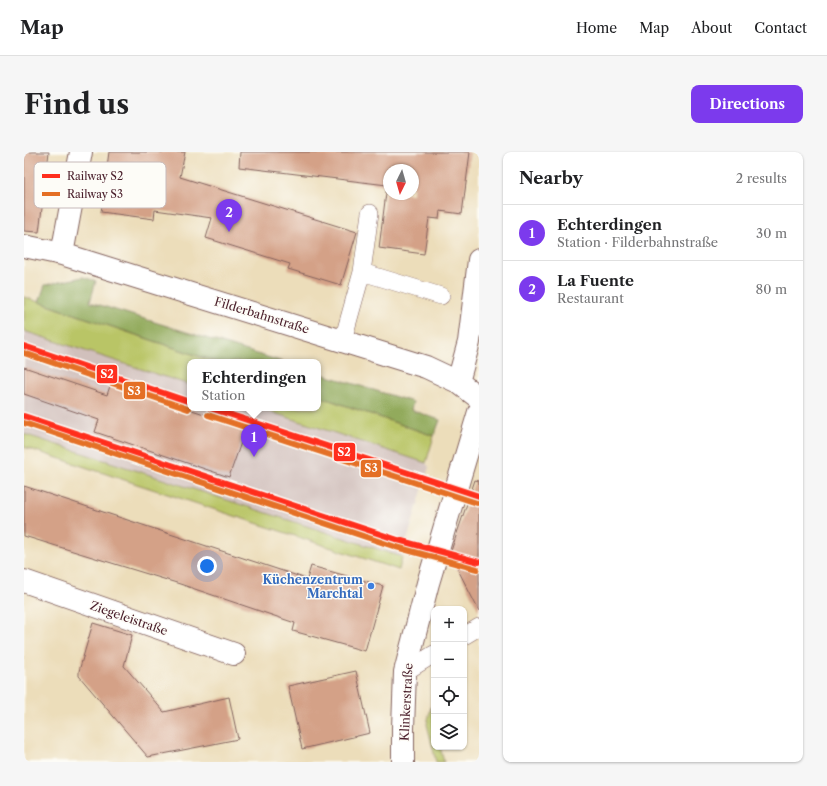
<!DOCTYPE html>
<html lang="en">
<head>
<meta charset="utf-8">
<style>
	:root { --surface:#fff; --page:#f6f6f6; --text:#202124; --muted:#757577; --line:#e0e0e0; --accent:#7c3aed }
	body { margin:0; font-family:"Libre Caslon Text",serif; background:var(--page); color:var(--text) }
	.controls { position:absolute; right:12px; bottom:12px; display:grid; overflow:hidden; border-radius:8px; box-shadow:0 1px 3px #0004 }
	.controls button { width:36px; height:36px; display:grid; place-items:center; padding:0; border:0; border-bottom:1px solid var(--line); background:var(--surface); color:var(--text); font:20px sans-serif }
	.compass { position:absolute; left:359px; top:12px; width:36px; height:36px; border-radius:50%; background:var(--surface); box-shadow:0 1px 3px #0004; rotate:185deg }
	.you { position:absolute; left:183px; top:414px; width:14px; height:14px; margin:-10px; border:3px solid #fff; border-radius:50%; background:#1a73e8; box-shadow:0 0 0 6px #1a73e833 }
	.badge { display:grid; place-items:center; width:26px; height:26px; border-radius:50%; background:var(--accent); color:#fff; font-size:13px; font-weight:700 }
	.pin { position:absolute; translate:-50% -33px; filter:drop-shadow(0 1px 2px #0008) }
	.pin::after { content:''; position:absolute; top:21px; width:14px; height:12px; background:inherit; clip-path:polygon(0 0,100% 0,50% 100%) }
	.popup { position:absolute; left:163px; top:207px; width:134px; height:52px; box-sizing:border-box; display:grid; place-content:center; border-radius:8px; background:var(--surface); filter:drop-shadow(0 1px 3px #0005); font-size:13px; white-space:nowrap; color:var(--muted) }
	.popup b { font-size:15px; color:var(--text) }
	.popup::after { content:''; position:absolute; left:50%; top:100%; margin-left:-8px; border:8px solid transparent; border-top-color:var(--surface) }
	.list { margin:0; padding:0; list-style:none }
	h2 { display:flex; justify-content:space-between; align-items:center; height:52px; margin:0; padding:0 16px; font-size:17px }
	h2 small { font-size:13px; font-weight:400; color:var(--muted) }
	.list li { display:grid; grid-template-columns:26px 1fr auto; gap:12px; align-items:center; box-sizing:border-box; height:56px; padding:0 16px; border-top:1px solid var(--line) }
	.list b { display:block; font-size:15px; white-space:nowrap }
	.list p { margin:0; font-size:13px; white-space:nowrap; color:var(--muted) }
	.list em { font-size:13px; font-style:normal; color:var(--muted) }
	.icon { flex:none; width:22px; height:22px; fill:none; stroke:currentColor; stroke-width:2; stroke-linecap:round; stroke-linejoin:round }
	.map { position:relative; flex:none; width:455px; height:610px; overflow:hidden; border-radius:8px }
	header { display:flex; align-items:center; gap:24px; box-sizing:border-box; height:56px; padding:0 20px; background:var(--surface); border-bottom:1px solid var(--line) }
	header strong { font-size:19px }
	nav { display:flex; gap:22px; margin-inline-start:auto; font-size:14px }
	.intro { display:flex; align-items:center; justify-content:space-between; box-sizing:border-box; height:96px; padding:0 24px }
	h1 { margin:0; font-size:28px }
	.button { padding:10px 18px; border-radius:8px; background:var(--accent); color:#fff; font-size:14px; font-weight:700 }
	main { display:flex; gap:24px; padding:0 24px }
	aside { flex:1; background:var(--surface); border-radius:8px; box-shadow:0 1px 3px #0004 }
	.map>svg:first-child { display:block }
	.industrial { fill:#d1c0bc }
	.green { fill:#b9c566; stroke:#827248 }
	.forest { fill:#92aa5b; stroke:#6e6443 }
	.building { fill:#d4a187; fill-rule:evenodd }
	.lines { fill:none; stroke-linecap:round; stroke-linejoin:round }
	.service-casing { stroke:#83625d; stroke-width:18 }
	.minor-casing { stroke:#83625d; stroke-width:24 }
	.service { stroke:#fff; stroke-width:17 }
	.minor { stroke:#fff; stroke-width:22 }
	.rail-1-casing { stroke:#fdfcf7; stroke-width:9 }
	.rail-2-casing { stroke:#fdfcf7; stroke-width:9 }
	.rail-1 { stroke:#ff2e1d; stroke-width:6 }
	.rail-2 { stroke:#e46f25; stroke-width:6 }
	.shop-dot { fill:#3f7fe0; stroke:#fdfcf7; stroke-width:1.5 }
	.labels { text-anchor:middle; dominant-baseline:central; stroke-width:3; stroke-linejoin:round; paint-order:stroke }
	.street-label { font-size:12px; fill:#4a1f2b; stroke:#fdfcf7 }
	.shop-label { font-size:12px; font-weight:bold; fill:#366cbe; stroke:#fdfcf7; text-anchor:end }
	.key { fill:#fdfcf7; stroke:#c7baba; stroke-width:1 }
	.key-label { font-size:11px; fill:#4a1f2b }
	.line-badge { stroke:#fdfcf7; stroke-width:1.5 }
	.badge-label { font-size:11px; text-anchor:middle; font-weight:bold; fill:#fff }
</style>
</head>
<body>
<header>
<strong>Map</strong>
<nav><a>Home</a><a>Map</a><a>About</a><a>Contact</a></nav>
</header>
<div class="intro"><h1>Find us</h1><a class="button">Directions</a></div>
<main>
<div class="map">
<svg width="455" height="610" viewBox="0 0 455 610">
	<rect width="100%" height="100%" fill="#fdfcf7"/>
	<filter id="ink" filterUnits="userSpaceOnUse"><feTurbulence type="fractalNoise" baseFrequency=".025" numOctaves="2"/><feDisplacementMap in="SourceGraphic" scale="8" xChannelSelector="R" yChannelSelector="G"/><feConvolveMatrix kernelMatrix="1 2 1 2 8 2 1 2 1" color-interpolation-filters="sRGB"/></filter>
	<filter id="wash" filterUnits="userSpaceOnUse"><feTurbulence type="fractalNoise" baseFrequency=".012" numOctaves="4" result="noise"/><feDisplacementMap in="SourceGraphic" scale="16" xChannelSelector="R" yChannelSelector="G"/><feGaussianBlur stdDeviation="0.9" result="paint"/><feColorMatrix in="noise" values="0 0 0 0 0 0 0 0 0 0 0 0 0 0 0 0 0 1.4 0 .05"/><feComposite in="paint" operator="in"/></filter>
	<g filter="url(#wash)">
		<rect width="100%" height="100%" fill="#ecddba"/>
		<!-- industrial -->
		<path class="industrial" d="M0,179L166,233V256H235L402,311L405,315L378,405L0,282Z"/>
		<!-- green -->
		<path class="green" d="M0,145L192,210H166V233L0,179Z
			M294,244L410,284L402,311L235,256H294Z
			M0,282L378,405L375,418L0,295Z
			M407,555L410,567V595H416L420,610H412L403,572Z"/>
		<!-- forest -->
		<path class="forest" d="M59,125L72,129L66,150L259,210H192L15,150L21,133Z
			M294,221L389,250L387,258L416,268L410,284L294,244Z"/>
		<g id="blocks">
			<!-- building -->
			<path class="building" d="M0,0H25L15,80L0,79Z
				M85,0H161L156,25L333,80L317,133L264,117L266,112L182,86L188,66L131,58L130,67L77,60Z
				M216,0H446L438,62L416,59L415,67L405,66L400,102L355,96L363,33L215,15ZM365,18H389V42H365Z
				M0,215L83,243L87,231L222,276L205,325L71,280L75,268L0,242Z
				M451,328L455,329V459L426,402Z
				M0,334L283,427L287,414L359,434L341,499L269,479L271,471L156,432L0,384Z
				M69,471L108,483L100,514L140,560L205,545L214,587L124,605L55,524V519Z
				M332,519L346,581L278,597L264,534Z"/>
		</g>
	</g>
	<g filter="url(#ink)">
		<use href="#blocks" fill-opacity="0" stroke="#83625d" stroke-width="1"/>
		<g class="lines">
			<defs>
				<path id="service" d="M338,120L417,144
					M319,188L338,120L346,61
					M440,484L455,475
					M381,520L410,502"/>
				<path id="minor" d="M0,94L38,102L402,215L434,230L455,246
					M38,102L57,0
					M434,230L445,190L455,108
					M0,429L210,502
					M379,610V576L381,520L404,431L455,260"/>
			</defs>
			<!-- service casing -->
			<use href="#service" class="service-casing"/>
			<!-- minor casing -->
			<use href="#minor" class="minor-casing"/>
			<!-- service -->
			<use href="#service" class="service"/>
			<!-- minor -->
			<use href="#minor" class="minor"/>
			<defs>
				<path id="rail-1" d="M0,194L166,250
					M186,256L455,344
					M0,264L374,388L455,410"/>
				<path id="rail-2" d="M0,201L164,257
					M184,263L453,351
					M0,271L372,395L453,417"/>
			</defs>
			<!-- rail-1 casing -->
			<use href="#rail-1" class="rail-1-casing"/>
			<!-- rail-2 casing -->
			<use href="#rail-2" class="rail-2-casing"/>
			<!-- rail-1 -->
			<use href="#rail-1" class="rail-1"/>
			<!-- rail-2 -->
			<use href="#rail-2" class="rail-2"/>
		</g>
	</g>
	<!-- markers -->
	<circle class="shop-dot" cx="347" cy="434" r="4"/>
	<g class="labels">
		<!-- street labels -->
		<g class="street-label">
			<text transform="translate(238 163) rotate(17)">Filderbahnstraße</text>
			<text transform="translate(105 466) rotate(19)">Ziegeleistraße</text>
			<text transform="translate(382 550) rotate(-87)">Klinkerstraße</text>
		</g>
		<!-- shop labels -->
		<g class="shop-label">
			<text x="339" y="427">Küchenzentrum<tspan x="339" dy="14">Marchtal</tspan></text>
		</g>
	</g>
	<!-- legend -->
	<rect x="10" y="10" width="132" height="46" rx="6" class="key"/>
	<rect x="18" y="22" width="18" height="4" fill="#ff2e1d"/>
	<rect x="18" y="40" width="18" height="4" fill="#e46f25"/>
	<g class="key-label">
		<text x="43" y="28">Railway S2</text>
		<text x="43" y="46">Railway S3</text>
	</g>
	<g class="line-badge">
		<rect x="72" y="212" width="22" height="20" rx="4" fill="#ff2e1d"/>
		<rect x="99" y="229" width="23" height="19" rx="4" fill="#e46f25"/>
		<rect x="309" y="290" width="23" height="20" rx="4" fill="#ff2e1d"/>
		<rect x="336" y="307" width="22" height="19" rx="4" fill="#e46f25"/>
	</g>
	<g class="badge-label">
		<text x="83" y="226">S2</text>
		<text x="110" y="243">S3</text>
		<text x="320" y="304">S2</text>
		<text x="347" y="320">S3</text>
	</g>
</svg>
<div class="controls">
<button>+</button>
<button>−</button>
<button><svg class="icon" aria-label="locate" viewBox="0 0 24 24"><circle cx="12" cy="12" r="6"/><path d="M12 2v4M12 18v4M2 12h4M18 12h4"/></svg></button>
<button><svg class="icon" aria-label="layers" viewBox="0 0 24 24"><path d="M12 4l9 5-9 5-9-5zM3 14l9 5 9-5"/></svg></button>
</div>
<svg class="compass" viewBox="-18 -18 36 36"><path d="M0-13l5 13h-10z" fill="#e53935"/><path d="M0 13l5-13h-10z" fill="#757577"/></svg>
<div class="you"></div>
<div class="pin badge" style="left:230px;top:305px">1</div>
<div class="popup"><b>Echterdingen</b>Station</div>
<div class="pin badge" style="left:205px;top:80px">2</div>
</div>
<aside>
<h2>Nearby<small>2 results</small></h2>
<ul class="list">
<li><span class="badge">1</span><div><b>Echterdingen</b><p>Station · Filderbahnstraße</p></div><em>30 m</em></li>
<li><span class="badge">2</span><div><b>La Fuente</b><p>Restaurant</p></div><em>80 m</em></li>
</ul>
</aside>
</main>
</body>
</html>
